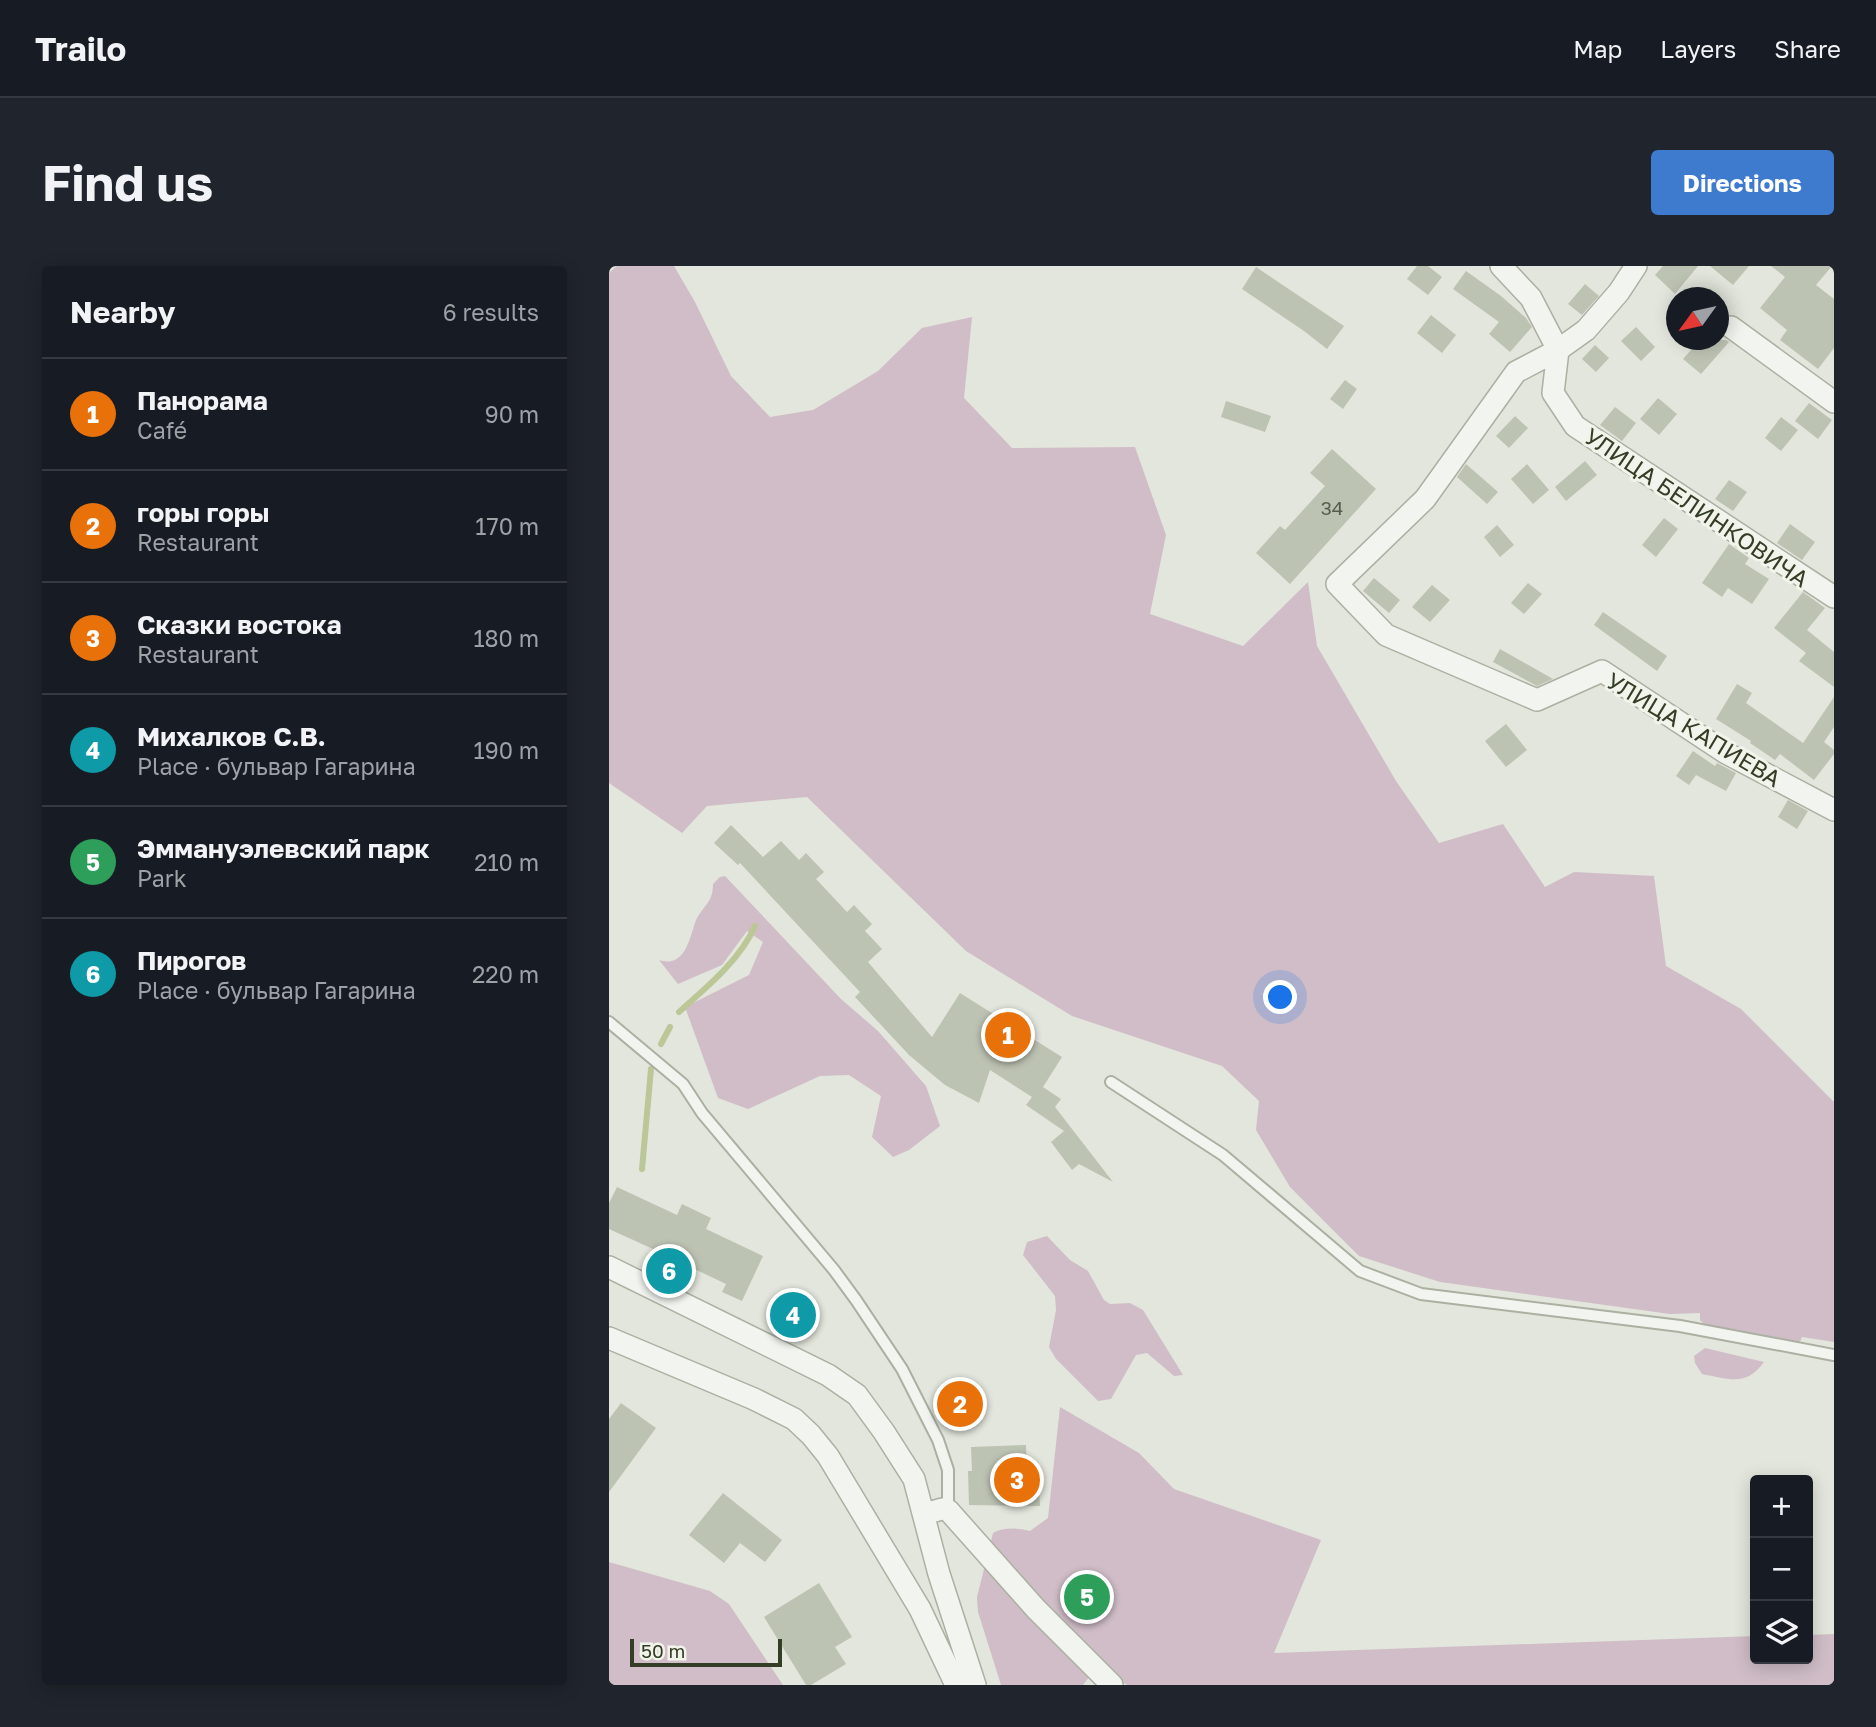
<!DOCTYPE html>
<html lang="en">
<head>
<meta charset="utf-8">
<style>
	:root { --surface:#171b24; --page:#20242c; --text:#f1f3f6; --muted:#9ea1a6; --line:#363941; --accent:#3e7ace }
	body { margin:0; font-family:"Golos Text",sans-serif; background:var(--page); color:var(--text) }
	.controls { position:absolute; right:21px; bottom:21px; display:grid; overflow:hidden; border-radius:7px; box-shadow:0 4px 18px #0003 }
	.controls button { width:63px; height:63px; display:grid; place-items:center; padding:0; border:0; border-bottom:2px solid var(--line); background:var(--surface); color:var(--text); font:35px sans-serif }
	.compass { position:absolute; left:1057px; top:21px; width:63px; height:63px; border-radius:50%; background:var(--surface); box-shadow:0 4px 18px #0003; rotate:237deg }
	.scale { position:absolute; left:21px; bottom:18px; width:152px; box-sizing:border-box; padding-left:7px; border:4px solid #343d26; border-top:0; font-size:19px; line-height:24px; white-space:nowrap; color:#343d26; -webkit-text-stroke:5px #f1f4eb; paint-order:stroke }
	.you { position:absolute; left:672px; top:732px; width:24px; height:24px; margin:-18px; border:5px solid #fff; border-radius:50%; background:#1a73e8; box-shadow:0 0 0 10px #1a73e833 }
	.badge { display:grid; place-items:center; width:46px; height:46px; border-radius:50%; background:var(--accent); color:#fff; font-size:23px; font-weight:700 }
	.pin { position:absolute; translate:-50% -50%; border:4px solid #fff; box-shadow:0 2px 7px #0006 }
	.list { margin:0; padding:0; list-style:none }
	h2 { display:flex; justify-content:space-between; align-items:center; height:91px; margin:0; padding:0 28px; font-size:30px }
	h2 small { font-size:23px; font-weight:400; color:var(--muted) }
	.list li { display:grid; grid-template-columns:46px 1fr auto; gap:21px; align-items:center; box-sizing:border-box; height:112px; padding:0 28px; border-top:2px solid var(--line) }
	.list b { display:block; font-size:26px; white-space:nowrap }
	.list p { margin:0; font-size:23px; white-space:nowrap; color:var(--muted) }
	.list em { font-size:23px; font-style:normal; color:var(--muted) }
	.icon { flex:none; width:38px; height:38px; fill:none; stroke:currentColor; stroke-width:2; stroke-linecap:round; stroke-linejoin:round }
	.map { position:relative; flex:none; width:1225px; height:1419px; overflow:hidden; border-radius:7px }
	header { display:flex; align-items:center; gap:42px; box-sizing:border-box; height:98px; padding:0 35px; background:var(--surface); border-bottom:2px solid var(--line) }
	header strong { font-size:33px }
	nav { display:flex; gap:38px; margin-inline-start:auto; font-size:24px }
	.intro { display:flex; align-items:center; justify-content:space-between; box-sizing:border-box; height:168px; padding:0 42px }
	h1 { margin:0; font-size:49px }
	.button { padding:18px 32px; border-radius:7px; background:var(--accent); color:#fff; font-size:24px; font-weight:700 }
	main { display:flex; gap:42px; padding:0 42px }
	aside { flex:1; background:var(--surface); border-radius:7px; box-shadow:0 4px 18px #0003 }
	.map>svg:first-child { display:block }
	.green { fill:#d0bdc7 }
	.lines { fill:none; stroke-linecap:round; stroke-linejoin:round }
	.stream { stroke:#bbc796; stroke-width:6 }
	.building { fill:#bdc3b3 }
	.service-casing { stroke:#abb0a2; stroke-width:14 }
	.minor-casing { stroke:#abb0a2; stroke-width:24 }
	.service { stroke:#f2f5ef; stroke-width:10 }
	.minor { stroke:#f2f5ef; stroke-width:21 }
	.labels { text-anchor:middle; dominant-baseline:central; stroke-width:6; stroke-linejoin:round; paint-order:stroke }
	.number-label { font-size:19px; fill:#565e49 }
	.street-label { font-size:23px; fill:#343d26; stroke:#f1f4eb }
</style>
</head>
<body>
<header>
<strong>Trailo</strong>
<nav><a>Map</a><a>Layers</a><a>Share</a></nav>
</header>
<div class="intro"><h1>Find us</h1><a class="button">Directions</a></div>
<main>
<aside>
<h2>Nearby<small>6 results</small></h2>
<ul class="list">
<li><span class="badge" style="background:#e8710a">1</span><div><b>Панорама</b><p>Café</p></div><em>90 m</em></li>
<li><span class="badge" style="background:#e8710a">2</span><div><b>горы горы</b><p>Restaurant</p></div><em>170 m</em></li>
<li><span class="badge" style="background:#e8710a">3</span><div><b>Сказки востока</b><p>Restaurant</p></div><em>180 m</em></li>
<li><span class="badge" style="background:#0f9aa8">4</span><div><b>Михалков С.В.</b><p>Place · бульвар Гагарина</p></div><em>190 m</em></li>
<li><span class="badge" style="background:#2e9e5b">5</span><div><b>Эммануэлевский парк</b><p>Park</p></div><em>210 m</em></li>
<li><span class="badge" style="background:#0f9aa8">6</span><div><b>Пирогов</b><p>Place · бульвар Гагарина</p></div><em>220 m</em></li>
</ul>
</aside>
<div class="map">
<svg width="1225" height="1419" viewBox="0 0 1225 1419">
	<rect width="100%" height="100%" fill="#e3e6dc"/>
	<!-- green -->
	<path class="green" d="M8,0H65L86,36L122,110L161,151L204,144L269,105L313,62L363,51L355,132L403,182L526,181L557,269L541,348L634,380L699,316L708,380L787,515L830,577L894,558L936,621L965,606L1045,610L1057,700L1132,743L1225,836V1076L1193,1071L1190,1078L1101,1064L1091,1054V1047L1061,1048L831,1016L750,990L681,921L647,864L650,835L613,800L463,750L357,685L198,531L98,540L73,567L0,517V7Z
		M116,610L232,733L269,765L317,820L331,860L300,884L284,891L263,871L272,830L240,809L211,810L139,843L109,832L76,741L140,709L154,676L138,665L113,699L69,718L50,694C75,702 80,675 86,657C92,640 104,639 104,618L111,611Z
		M438,970L461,994L479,1005L495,1034L501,1038L521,1037L534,1044L574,1109L565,1110L538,1087L527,1089L502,1133L489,1135L447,1093L440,1081L447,1044L446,1030L414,989L418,976Z
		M1096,1082L1155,1096C1137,1121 1120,1113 1093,1108L1086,1097L1085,1090Z
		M451,1141L530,1187L565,1223L712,1274L665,1387L1146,1370V1393H1199V1369L1225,1368V1419H518L490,1398L474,1419H392L369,1346L368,1331L384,1267C395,1261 409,1262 421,1265L439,1252Z
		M0,1296L101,1325L120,1338L174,1419H0Z"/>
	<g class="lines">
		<!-- stream -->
		<path class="stream" d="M70,746C98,721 131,694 146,660
			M52,778L61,761
			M33,903L42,803"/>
	</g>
	<!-- building -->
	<path class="building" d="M808,0H819L833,11L819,29L798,13Z
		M1054,0H1089L1066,28L1046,9Z
		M1101,0H1140L1124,19Z
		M1162,0H1223L1207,19L1225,33V82L1209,103L1171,74L1178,64L1151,42L1176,11Z
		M647,1L735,60L718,83L695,65L633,23Z
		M857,5L892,30L917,52L923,61L901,86L880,68L890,56L844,23Z
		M976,18L990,30L973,49L959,38Z
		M822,49L847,69L833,87L808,67Z
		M1027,61L1046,81L1032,95L1012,75Z
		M1091,74H1117L1120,76L1092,108L1074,93Z
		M986,79L1000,92L987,106L973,93Z
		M736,114L748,123L734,143L721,133Z
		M1049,132L1068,148L1050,169L1031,153Z
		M617,135L662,150L656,166L612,151Z
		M1200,137L1223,154L1209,173L1186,155Z
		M1006,141L1027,157L1013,175L991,159Z
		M906,150L919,162L900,182L887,170Z
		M1172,151L1189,164L1172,185L1156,172Z
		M723,183L767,223L681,318L647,287L671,260L676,264L716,220L701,207Z
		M976,195L988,209L957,235L946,221Z
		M857,198L889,226L878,238L848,211Z
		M918,198L940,224L924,238L902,213Z
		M1120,214L1138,226L1124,245L1106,233Z
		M1055,252L1069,263L1047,291L1033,279Z
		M1181,258L1206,276L1193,294L1168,277Z
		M888,259L905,279L891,291L875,271Z
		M1120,278L1140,292L1136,298L1160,313L1143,338L1119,322L1113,331L1093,317Z
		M765,312L791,334L780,347L754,325Z
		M919,317L933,328L915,348L902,337Z
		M823,319L841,334L821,356L803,341Z
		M1194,326L1216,342L1198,364L1225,386V421L1190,395L1197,387L1165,362Z
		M994,346L1058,390L1048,405L985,359Z
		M891,383L944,413L928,420L884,396Z
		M1128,418L1143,427L1137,437L1194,477L1225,431V461L1215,476L1225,484V488L1205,514L1171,488L1166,494L1141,477L1142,475L1107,453Z
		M897,458L918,484L897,501L876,475Z
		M1084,485L1106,500L1108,497L1127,507L1117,525L1087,509L1080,519L1067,510Z
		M1179,534L1199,545L1188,563L1169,551Z
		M122,559L154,591L172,575L190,594L197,587L215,606L207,613L238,646L245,639L263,658L256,665L273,683L259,696L323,771L351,727L453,791L434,821L452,833L446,841L504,916L470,898L463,904L442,876L455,865L417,839L423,831L381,804L370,837L336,819L300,789L246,731L251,726L131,597L129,599L105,577Z
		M8,921L68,949L73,938L102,952L97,963L154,990L133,1035L113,1026L117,1018L75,998L72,1004L62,999L52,995L55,988L0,963V937Z
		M12,1137L47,1162L0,1226V1153Z
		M417,1179L418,1206H429L431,1240L360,1239L359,1205H363L362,1181Z
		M114,1227L173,1274L156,1296L131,1277L115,1297L80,1269Z
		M210,1317L243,1371L226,1381L237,1398L202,1419H197L155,1351Z"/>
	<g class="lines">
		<defs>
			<path id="service" d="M0,756L74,818L93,847L225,1004L247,1034L293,1103L329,1174L339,1204V1244
				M502,816L614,889L751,1005L812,1028L1071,1060L1225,1089"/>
			<path id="minor" d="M892,0L922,32L949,84L944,127L966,160L1225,331
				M1027,0L1010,26L977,64L949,84L907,106L816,233L728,318L777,369L928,434L993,405L1117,487L1225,544
				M1122,61L1225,136
				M0,1001L219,1109L248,1129L275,1166L305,1213L330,1308L366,1419
				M0,1072L145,1133L185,1153L202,1169L219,1190L311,1343L347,1419
				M315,1248L333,1243L339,1244L427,1343L503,1419"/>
		</defs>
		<!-- service casing -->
		<use href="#service" class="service-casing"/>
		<!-- minor casing -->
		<use href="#minor" class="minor-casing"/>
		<!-- service -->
		<use href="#service" class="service"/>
		<!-- minor -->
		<use href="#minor" class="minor"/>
	</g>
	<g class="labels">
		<!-- number labels -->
		<g class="number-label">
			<text x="723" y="241">34</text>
		</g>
		<!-- street labels -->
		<g class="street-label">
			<text transform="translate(1088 241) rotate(34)">УЛИЦА БЕЛИНКОВИЧА</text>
			<text transform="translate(1085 463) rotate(31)">УЛИЦА КАПИЕВА</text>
		</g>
	</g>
</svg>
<div class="controls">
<button>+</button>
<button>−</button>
<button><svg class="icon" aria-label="layers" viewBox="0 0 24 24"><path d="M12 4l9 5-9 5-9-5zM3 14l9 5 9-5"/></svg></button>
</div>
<svg class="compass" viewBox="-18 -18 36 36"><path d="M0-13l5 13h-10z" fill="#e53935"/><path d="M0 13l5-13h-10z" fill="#9ea1a6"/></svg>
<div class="scale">50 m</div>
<div class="you"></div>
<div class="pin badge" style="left:399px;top:769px;background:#e8710a">1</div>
<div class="pin badge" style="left:351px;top:1138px;background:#e8710a">2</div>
<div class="pin badge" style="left:408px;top:1214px;background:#e8710a">3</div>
<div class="pin badge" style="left:184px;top:1049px;background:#0f9aa8">4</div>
<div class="pin badge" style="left:478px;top:1331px;background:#2e9e5b">5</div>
<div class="pin badge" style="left:60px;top:1005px;background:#0f9aa8">6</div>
</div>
</main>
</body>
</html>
